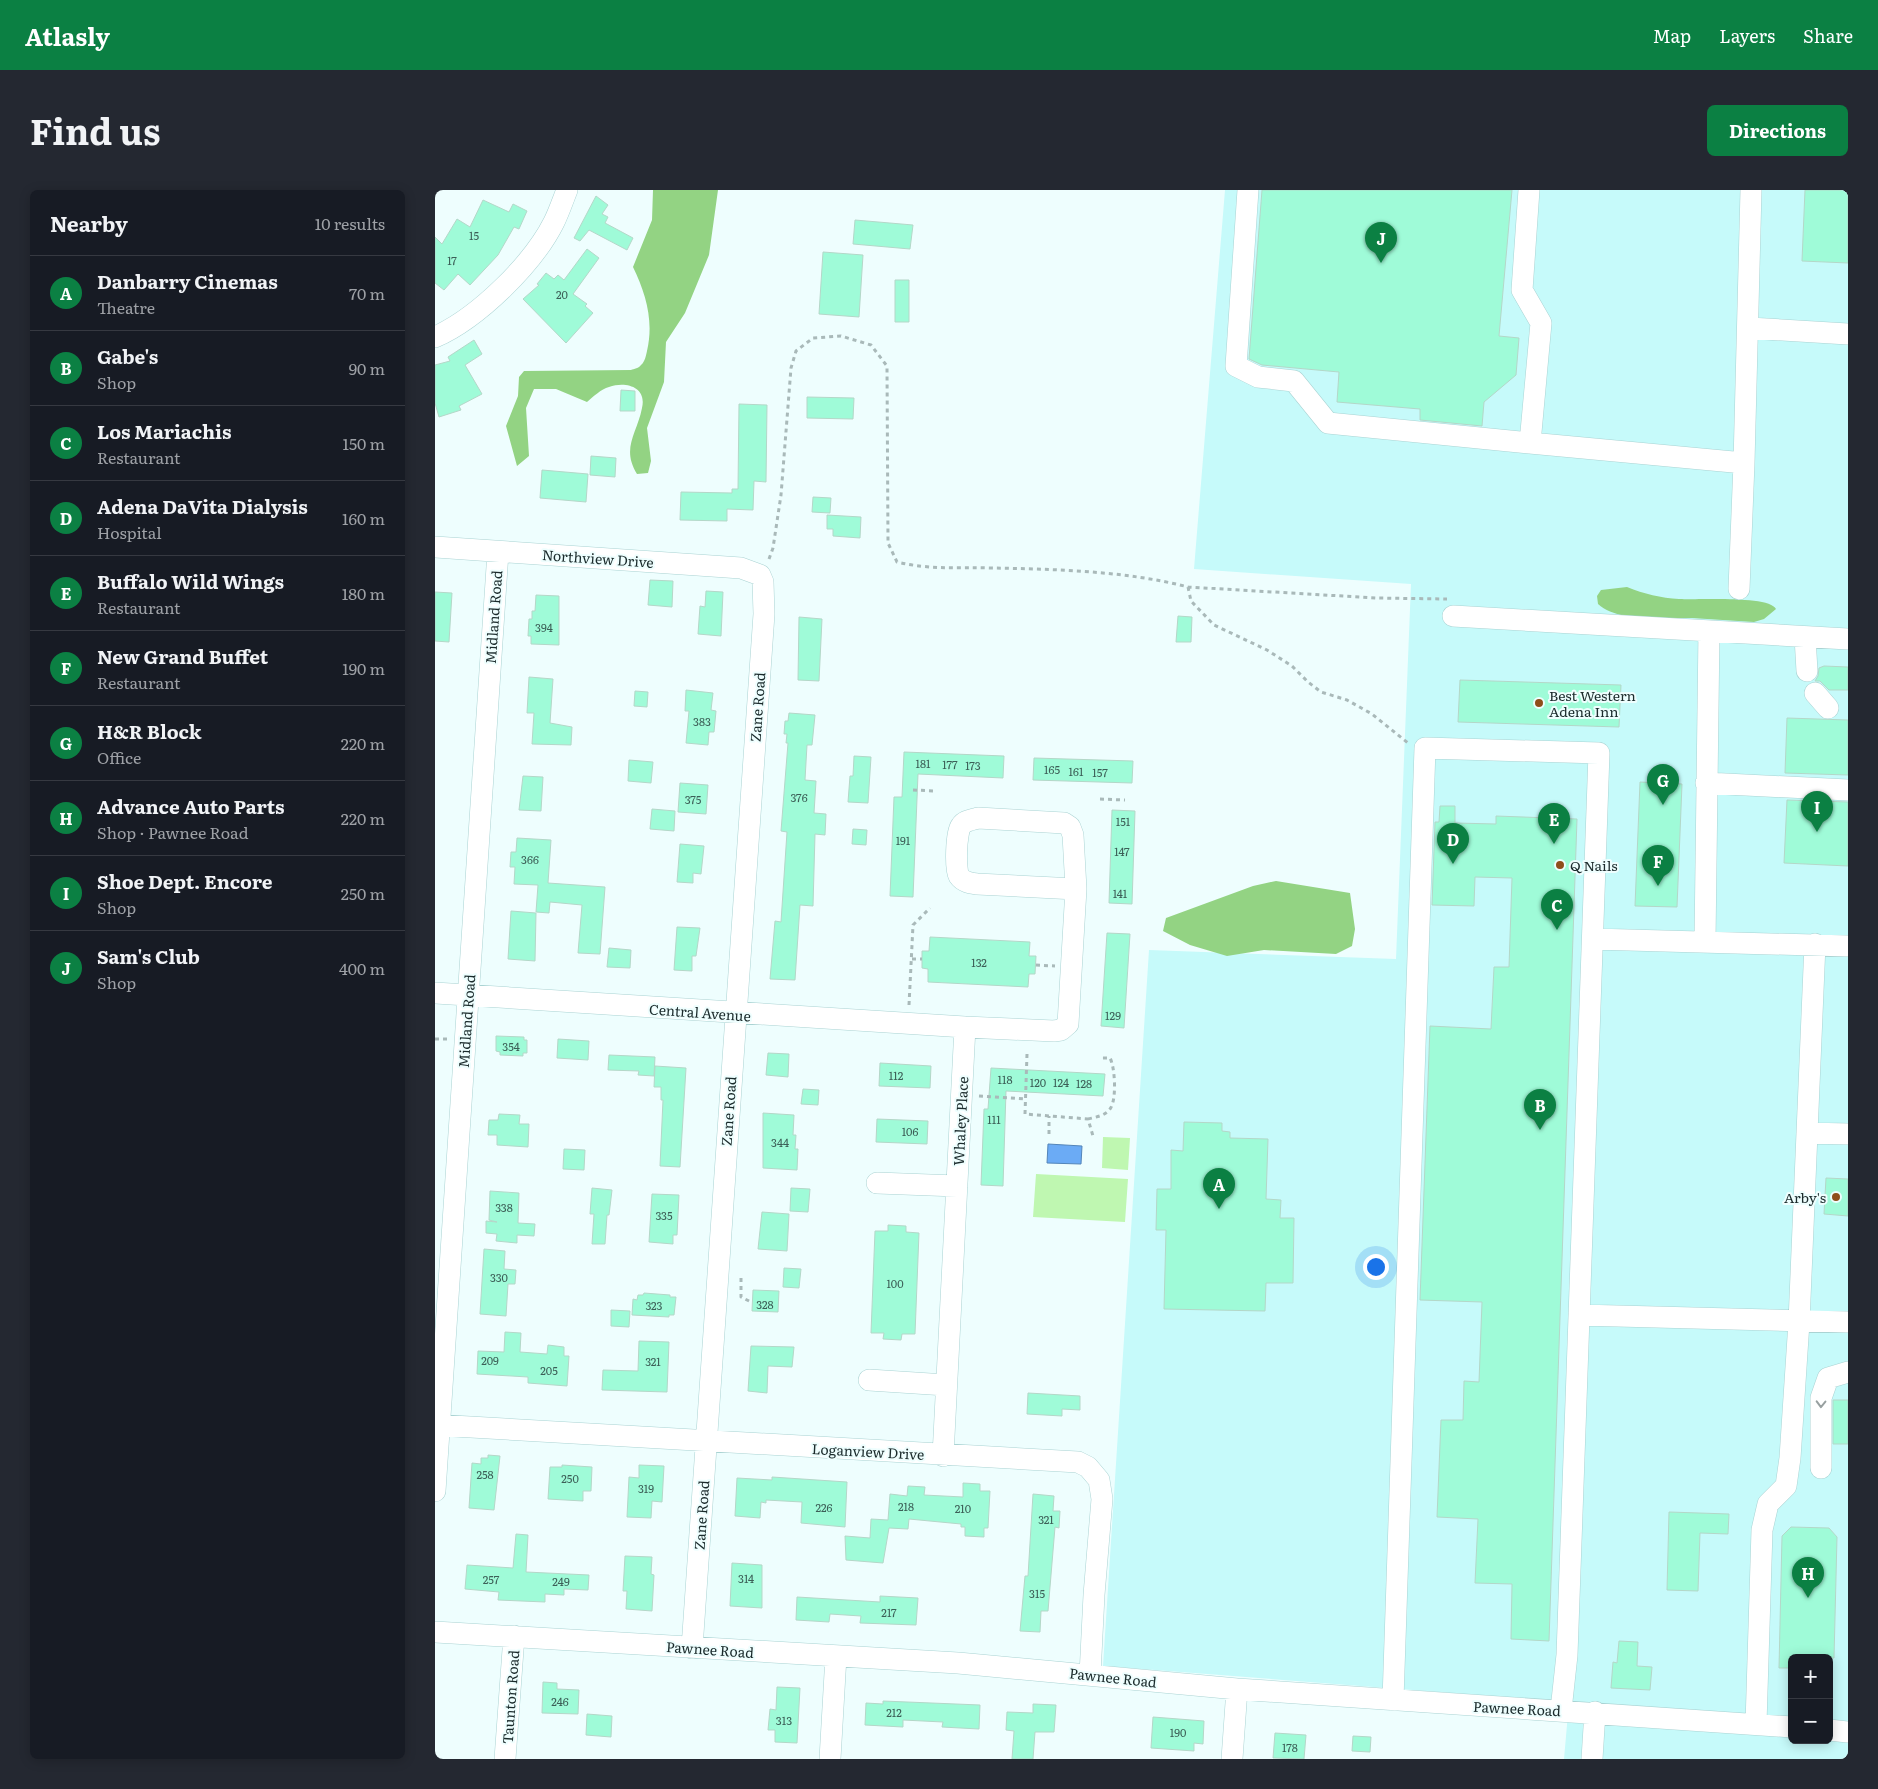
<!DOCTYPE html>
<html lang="en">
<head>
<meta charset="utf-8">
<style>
	:root { --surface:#171b24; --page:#242831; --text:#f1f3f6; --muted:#9ea1a6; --line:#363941; --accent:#0b8043 }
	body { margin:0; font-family:Literata,serif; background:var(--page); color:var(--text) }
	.controls { position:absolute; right:15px; bottom:15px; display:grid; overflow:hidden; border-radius:8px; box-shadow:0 2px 12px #0003 }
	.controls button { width:45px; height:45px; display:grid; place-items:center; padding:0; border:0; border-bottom:1px solid var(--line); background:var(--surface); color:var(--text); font:25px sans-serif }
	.you { position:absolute; left:940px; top:1076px; width:18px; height:18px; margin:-12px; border:4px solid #fff; border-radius:50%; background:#1a73e8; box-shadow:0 0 0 8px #1a73e833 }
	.badge { display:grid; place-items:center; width:32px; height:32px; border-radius:50%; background:var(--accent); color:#fff; font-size:16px; font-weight:700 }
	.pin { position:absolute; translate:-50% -41px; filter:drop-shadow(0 1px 2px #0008) }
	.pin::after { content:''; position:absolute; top:26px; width:18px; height:15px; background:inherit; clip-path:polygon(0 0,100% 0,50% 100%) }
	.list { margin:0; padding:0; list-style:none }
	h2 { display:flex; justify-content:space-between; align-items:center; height:65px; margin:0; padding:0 20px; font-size:21px }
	h2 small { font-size:16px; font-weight:400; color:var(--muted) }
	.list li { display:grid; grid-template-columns:32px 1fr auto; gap:15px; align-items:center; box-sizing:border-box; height:75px; padding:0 20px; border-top:1px solid var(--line) }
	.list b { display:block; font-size:19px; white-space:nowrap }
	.list p { margin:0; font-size:16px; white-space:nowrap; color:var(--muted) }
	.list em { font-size:16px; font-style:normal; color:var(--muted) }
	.map { position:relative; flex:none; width:1413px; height:1569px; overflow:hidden; border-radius:8px }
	header { display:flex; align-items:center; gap:30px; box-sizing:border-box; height:70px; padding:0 25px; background:var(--accent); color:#fff }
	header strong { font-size:24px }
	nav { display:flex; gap:28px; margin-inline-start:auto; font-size:18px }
	.intro { display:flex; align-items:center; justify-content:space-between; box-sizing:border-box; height:120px; padding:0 30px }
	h1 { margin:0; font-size:35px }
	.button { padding:12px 22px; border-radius:8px; background:var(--accent); color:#fff; font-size:18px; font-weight:700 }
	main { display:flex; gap:30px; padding:0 30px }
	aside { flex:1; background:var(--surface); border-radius:8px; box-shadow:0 2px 12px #0003 }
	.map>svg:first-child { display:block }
	.built { fill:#c6fafa; fill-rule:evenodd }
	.green { fill:#bff7b1 }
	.forest { fill:#93d383 }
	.water { fill:#6babf5; stroke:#5385b9 }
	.building { fill:#9ffbd8; stroke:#b4d7c8 }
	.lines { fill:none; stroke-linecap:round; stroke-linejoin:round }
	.minor-casing { stroke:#aad3d3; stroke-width:22 }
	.path { stroke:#a9b9b9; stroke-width:3; stroke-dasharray:4 4; stroke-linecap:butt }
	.minor { stroke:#fff; stroke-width:21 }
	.oneway { stroke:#98a0a0 }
	.poi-dot { fill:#8f4e1b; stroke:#eefefe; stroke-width:2 }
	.labels { text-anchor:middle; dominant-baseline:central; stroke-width:4; stroke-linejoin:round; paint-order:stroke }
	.number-label { font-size:11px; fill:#3c5f57 }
	.street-label { font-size:14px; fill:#1b2b2c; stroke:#eefefe }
	.poi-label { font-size:14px; fill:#1b2b2c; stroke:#eefefe; text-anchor:start }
</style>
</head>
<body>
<header>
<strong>Atlasly</strong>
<nav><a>Map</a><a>Layers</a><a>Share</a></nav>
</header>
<div class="intro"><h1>Find us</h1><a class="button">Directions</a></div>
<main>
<aside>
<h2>Nearby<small>10 results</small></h2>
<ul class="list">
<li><span class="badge">A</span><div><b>Danbarry Cinemas</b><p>Theatre</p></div><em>70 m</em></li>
<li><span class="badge">B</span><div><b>Gabe's</b><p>Shop</p></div><em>90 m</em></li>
<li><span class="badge">C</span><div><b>Los Mariachis</b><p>Restaurant</p></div><em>150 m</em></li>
<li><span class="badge">D</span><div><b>Adena DaVita Dialysis</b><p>Hospital</p></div><em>160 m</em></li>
<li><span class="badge">E</span><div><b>Buffalo Wild Wings</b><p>Restaurant</p></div><em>180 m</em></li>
<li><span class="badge">F</span><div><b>New Grand Buffet</b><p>Restaurant</p></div><em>190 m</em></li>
<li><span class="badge">G</span><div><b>H&amp;R Block</b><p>Office</p></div><em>220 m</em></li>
<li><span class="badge">H</span><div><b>Advance Auto Parts</b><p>Shop · Pawnee Road</p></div><em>220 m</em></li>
<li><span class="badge">I</span><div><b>Shoe Dept. Encore</b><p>Shop</p></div><em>250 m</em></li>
<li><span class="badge">J</span><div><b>Sam's Club</b><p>Shop</p></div><em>400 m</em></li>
</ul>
</aside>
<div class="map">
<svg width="1413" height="1569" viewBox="0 0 1413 1569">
	<rect width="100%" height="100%" fill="#eefefe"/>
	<!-- built -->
	<path class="built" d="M790,0H1413V1569H1129L1134,1512L668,1476L714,760L961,769L976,394L759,379ZM1357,1468H1394V1550H1357Z"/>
	<!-- green -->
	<path class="green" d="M668,947L695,948L693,980L667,978Z
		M601,984L693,989L690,1032L598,1027Z"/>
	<!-- forest -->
	<path class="forest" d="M218,0H283L274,65L250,123L231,152L229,192L212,238L216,271L213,283L202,284C186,258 202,244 207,218C212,197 191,191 174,197C166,199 158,207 152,212L121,199H99L91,218L94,266L82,276L71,236L83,206L84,187L89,181L196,180C199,179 204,178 206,175C210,172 211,165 212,161C219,131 211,104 198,77L217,30Z
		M1192,397C1209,404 1226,408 1244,409C1260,410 1335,405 1341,419L1329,429L1319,432C1298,431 1277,429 1257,428C1230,427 1184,433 1163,414L1162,406L1166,400Z
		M841,691L915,703L920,739L917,756L901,764L829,760L792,766L755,755L728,741L731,728L818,696Z"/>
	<!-- water -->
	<path class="water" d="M613,954L647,956L646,974L612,973Z"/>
	<!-- building -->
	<path class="building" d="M827,0H1077L1064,146L1084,148L1081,185L1049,212L1047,236L985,230V219L902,212L904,182L827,175L814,169Z
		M1370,0H1413V73L1367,71Z
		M161,6L173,15L167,24L173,27L170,33L198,48L192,60L154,40L145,51L139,48Z
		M48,10L74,22L78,14L92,21L84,39L79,37L63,65L35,95L23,84L9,100L0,93V47L7,54L22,29L35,37Z
		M420,30L478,35L475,59L418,54Z
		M152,59L164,68L138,104L152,114L150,116L158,123L131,153L88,109L104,95L102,94L111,83L119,89L123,85L129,90Z
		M388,62L428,65L424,127L384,124Z
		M460,90H474V132H460Z
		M39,150L47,164L30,175L47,204L24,216L26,220L4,227L0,213V175L15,171L13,167Z
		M186,200L200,201V221H185Z
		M372,207L419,208L418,229L372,228Z
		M304,214L332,215L331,292L319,291L318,320L292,319V331L245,330L246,302L297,303V299H303Z
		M156,266L181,268L180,287L155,285Z
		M107,280L153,284L151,312L105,308Z
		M378,307L396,308L395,323L377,322Z
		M392,325L426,327L425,348L398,346V339H392Z
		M215,390L238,391L237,417L213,415Z
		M271,401L288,402L286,446L263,444L265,416L270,417Z
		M0,402L17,403L14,452L0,451Z
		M101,405L124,406V455L96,454V446H93L94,429H97V421H100Z
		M743,426L757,427L756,452H741Z
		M364,427L387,429L384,491L363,490Z
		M1389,476L1413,477V500H1394L1385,491H1380L1383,486L1384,478Z
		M94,487L118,489L115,533L137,537L136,555L97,554L99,523H92Z
		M1025,490L1186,495L1184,537L1023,532Z
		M251,500L278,503L276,520L281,521L279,542H274L273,555L251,553L254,521H250Z
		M200,501L213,502L212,517L199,516Z
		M354,523L380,525L377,555H372L370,590L381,591L379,623L391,624L390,645L380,644L378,716L365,715L360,790L335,789L340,731L346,732L352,642L346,641L353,553H351L352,544H349L350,531H353Z
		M1352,528L1413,530V585L1350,583Z
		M469,562L569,566L568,588L483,584L478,707L455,706L459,607H467Z
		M419,566L436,567L433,613L413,612L415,586H418Z
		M599,568L698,571L697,593L598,590Z
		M194,570L218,572L216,593L193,591Z
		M88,586L108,587L106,621L84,620Z
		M1205,592L1247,594L1242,717L1200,716Z
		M245,593L273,595L271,624L243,622Z
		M1352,610L1413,612V676L1349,673Z
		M1005,616H1020V633L1061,634V626L1142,629L1114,1451L1076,1449L1077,1394L1040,1393L1043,1329L1002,1327L1006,1230H1028L1029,1191L1044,1192L1047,1112L985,1110L995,836L1056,839L1059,777H1074L1077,688L1040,687L1039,716L997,715L1000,632H1004Z
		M217,619L240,621L239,641L215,639Z
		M677,620L700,621L697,714L674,713Z
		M418,639L432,640L431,655L417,654Z
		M82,648L116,650L113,693L170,697L165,764L143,763L147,715L115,712L114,723L101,722L103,695L79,694L80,677H75L76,662H81Z
		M245,654L269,656L266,684L258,683V693L242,692Z
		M76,721L101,723L100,771L73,769Z
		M242,737L265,738L261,766H257V781L239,780Z
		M672,743L695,744L689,838L666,836Z
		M495,747L595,752L594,766H601L600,784H594L593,797L493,792V779L487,778V761H494Z
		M174,758L196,760L195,778L172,777Z
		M61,846L89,847V850H92V863H88V866L65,865V862L61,861Z
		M123,849L154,851L153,870L122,868Z
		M333,863L354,864L353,887L331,885Z
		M174,865L220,867L219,886L203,885L204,881L173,880Z
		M445,873L496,876L495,898L444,896Z
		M220,876L251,878L245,977L225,976L228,910H226V897H219Z
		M556,878L670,884L668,906L571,901L568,996L546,995L549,919H553Z
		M368,899L384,900L383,915L366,914Z
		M328,923L359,925L358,945H361L360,959H363L362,980L328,978Z
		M64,924L85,925L84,934H94L93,957L62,955V945H53L54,930H63Z
		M442,929L493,931L492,954L441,952Z
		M749,932L787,933V941L795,942V948L833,949L831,1009L846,1010L845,1028H859L858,1093H831L830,1121L729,1119L731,1040H721L722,999H736V960L748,961Z
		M129,959L150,960L149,980L128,979Z
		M1391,988L1413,989V1026L1389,1024Z
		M157,998L177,1000L174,1025H172L170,1054H157L159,1024H155Z
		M356,998L375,999L373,1022L355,1021Z
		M55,1001L84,1003L83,1033L100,1034L99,1046L82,1045V1053L61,1051L62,1044L51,1043V1031L62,1032L54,1030Z
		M217,1004L244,1005L242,1045H238V1054L214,1052Z
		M327,1022L354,1024L352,1061L323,1059Z
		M453,1035L471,1036V1042L484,1043L480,1144H467L466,1150L448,1149L449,1143H436L440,1041H453Z
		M49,1059L70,1061L69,1079L81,1080L80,1094H73L71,1126L45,1124Z
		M349,1078L366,1079L364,1098L348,1097Z
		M318,1100L344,1101L343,1122L317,1121Z
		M209,1103L235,1105V1107H241L239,1125H234V1127L197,1125L198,1109L202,1110L203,1105H208Z
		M176,1120L195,1121L194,1137L176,1136Z
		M70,1142L86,1143L85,1162L112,1164L113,1155L129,1157V1166H134L132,1196L93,1193V1187L42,1184L43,1161L69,1162Z
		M204,1151L234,1152L232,1202L167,1200L168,1180L203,1181Z
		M316,1156L359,1157L357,1177L333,1176L332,1203L313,1201Z
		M593,1203L645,1206V1220L627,1219V1226L592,1224Z
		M1398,1210H1413V1254H1398Z
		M53,1265L65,1266L59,1320L34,1318L37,1273L46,1274V1268H53Z
		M127,1275L157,1277L156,1301H148V1311L113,1309L115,1277H127Z
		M204,1275L229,1276L227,1312L217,1311L216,1328L192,1327L194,1287L204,1288Z
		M337,1287L412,1292L410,1337L366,1333L367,1312L331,1310V1313L326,1312L325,1328L300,1326L302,1288L337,1290Z
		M528,1293L545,1294V1301H555L553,1338H549V1347L530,1346V1337H526V1334L474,1329L473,1339L454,1338L448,1373L411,1370L410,1346L435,1348L436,1329L453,1330L455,1304L472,1306L473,1296L490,1297L489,1305L528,1307Z
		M598,1304L619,1306L618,1321H625L624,1338L620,1337L613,1421H606L605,1442L585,1441L590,1386H593Z
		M1234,1322L1294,1324L1293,1344L1265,1343L1263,1401L1232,1400Z
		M1356,1337L1394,1338L1402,1347L1399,1468H1357V1478H1344L1347,1346Z
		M81,1344L93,1345L91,1382L154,1385L153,1400L129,1399V1405L110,1404V1412L63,1410L64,1402L30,1399L32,1375L78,1378Z
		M190,1366L217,1367L216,1384L219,1385L217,1421L191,1419L192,1401H188Z
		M297,1373L327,1375V1418L295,1416Z
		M445,1406L483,1408L481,1435L425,1433L426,1426L395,1424L394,1432L361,1430L362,1407L445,1412Z
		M1184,1451L1203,1452L1202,1476L1217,1477L1215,1500L1176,1498L1178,1472L1182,1473Z
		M108,1492L122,1493V1499L144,1500L143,1524L107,1523Z
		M342,1497L365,1498L362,1553L340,1552V1540H333L335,1519L341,1520Z
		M448,1511L545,1515L544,1539L507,1537L508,1532L468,1530V1537L430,1535L431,1513L448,1514Z
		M598,1514L621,1515L619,1542H600L598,1569H577L579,1541L571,1540L572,1522L598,1523Z
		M152,1524L177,1526L176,1547L151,1545Z
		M718,1527L769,1531L768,1554L759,1553V1561L716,1558Z
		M840,1543L871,1545L869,1569L838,1568Z
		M918,1546L936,1547L935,1562L917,1561Z"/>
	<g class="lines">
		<defs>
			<path id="minor" d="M813,0L801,176L823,187L859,191L893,233L1095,253
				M1094,0L1087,100L1106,133L1095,253L1309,273L1316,0
				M1314,138L1413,144
				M0,147C43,128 98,74 119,32C124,22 128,10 132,0
				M0,357L306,378L325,385L328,392L329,424L257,1458
				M1304,399L1309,273
				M1018,426L1413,449
				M1370,447L1372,481
				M1380,503L1393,518
				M1271,593L1413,600
				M1158,749L1413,756
				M1270,751L1274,441
				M0,803L530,837
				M1372,943L1413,944
				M442,993L522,996
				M1144,1125L1413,1132
				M434,1190L511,1195
				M0,1235L643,1272L653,1277L664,1290L667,1309L659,1405L655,1485
				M508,1266L530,837L619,841L626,840L633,834L641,699L638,645L635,637L629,633L543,628C537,630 530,630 526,636C521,643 520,679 524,686C528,692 535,693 542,694L641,699
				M1386,1278V1208L1393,1188L1413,1182
				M0,1301L63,362
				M0,1442L523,1473L802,1499L1357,1537
				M958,1510L990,558L1164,563L1132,1465L1126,1520
				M1321,1534L1327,1340L1333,1314L1351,1296L1355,1268L1364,1132L1380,754
				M1394,1540L1413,1542
				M70,1569L79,1446
				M395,1569L401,1466
				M797,1569L802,1499
				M1157,1569L1160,1522"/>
		</defs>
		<!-- minor casing -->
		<use href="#minor" class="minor-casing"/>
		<!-- path -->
		<path class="path" d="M334,369L338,358L346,305L356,178L361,161L378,148L406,146L436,155L452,176L453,353L462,372C496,380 522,377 556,378C619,379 692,381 753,397L941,408L1012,409
			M753,397L756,411L779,435L832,460L857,476L873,492L886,502L912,510L937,524L973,553
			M478,600L500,601
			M665,609L690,610
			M477,769H487
			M601,775L620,776
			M474,815L478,735L495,718
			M0,849H14
			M592,864L590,924L653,929L658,946
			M544,906L591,909
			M653,929C661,927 670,926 675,919C682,910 680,877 675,868H667
			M614,944V926
			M306,1088V1107L316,1112"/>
		<!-- minor -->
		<use href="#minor" class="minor"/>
	</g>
	<!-- one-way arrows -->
	<defs><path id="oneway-chevron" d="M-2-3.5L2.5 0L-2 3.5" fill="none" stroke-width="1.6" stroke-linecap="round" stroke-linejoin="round" transform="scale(1.25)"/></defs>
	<use class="oneway" href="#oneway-chevron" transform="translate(1386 1214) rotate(91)"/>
	<!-- markers -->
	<g class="poi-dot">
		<circle cx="1104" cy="513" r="5"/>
		<circle cx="1125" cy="675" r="5"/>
		<circle cx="1401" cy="1007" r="5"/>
	</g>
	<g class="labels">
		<!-- number labels -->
		<g class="number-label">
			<text x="39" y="45">15</text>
			<text x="17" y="70">17</text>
			<text x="127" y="104">20</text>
			<text x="109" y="437">394</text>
			<text x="267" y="531">383</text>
			<text x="488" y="573">181</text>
			<text x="515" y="574">177</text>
			<text x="538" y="575">173</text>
			<text x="617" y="579">165</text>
			<text x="641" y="581">161</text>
			<text x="665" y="582">157</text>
			<text x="364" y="607">376</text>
			<text x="258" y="609">375</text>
			<text x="688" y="631">151</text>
			<text x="468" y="650">191</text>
			<text x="687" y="661">147</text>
			<text x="95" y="669">366</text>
			<text x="685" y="703">141</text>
			<text x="544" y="772">132</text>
			<text x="678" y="825">129</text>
			<text x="76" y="856">354</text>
			<text x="461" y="885">112</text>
			<text x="570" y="889">118</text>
			<text x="603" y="892">120</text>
			<text x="626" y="892">124</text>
			<text x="649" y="893">128</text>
			<text x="559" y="929">111</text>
			<text x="475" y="941">106</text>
			<text x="345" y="952">344</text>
			<text x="69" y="1017">338</text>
			<text x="229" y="1025">335</text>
			<text x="64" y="1087">330</text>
			<text x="460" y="1093">100</text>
			<text x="330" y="1114">328</text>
			<text x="219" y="1115">323</text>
			<text x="55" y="1170">209</text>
			<text x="218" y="1171">321</text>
			<text x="114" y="1180">205</text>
			<text x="50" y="1284">258</text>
			<text x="135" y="1288">250</text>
			<text x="211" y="1298">319</text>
			<text x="471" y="1316">218</text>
			<text x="389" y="1317">226</text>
			<text x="528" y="1318">210</text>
			<text x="611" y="1329">321</text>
			<text x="311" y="1388">314</text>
			<text x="56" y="1389">257</text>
			<text x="126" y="1391">249</text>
			<text x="602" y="1403">315</text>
			<text x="454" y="1422">217</text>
			<text x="125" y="1511">246</text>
			<text x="459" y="1522">212</text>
			<text x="349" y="1530">313</text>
			<text x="743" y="1542">190</text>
			<text x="855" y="1557">178</text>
		</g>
		<!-- street labels -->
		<g class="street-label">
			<text transform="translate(163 368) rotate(4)">Northview Drive</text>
			<text transform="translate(58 427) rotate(-86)">Midland Road</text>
			<text transform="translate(322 517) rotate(-86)">Zane Road</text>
			<text transform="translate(265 822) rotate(4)">Central Avenue</text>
			<text transform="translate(31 831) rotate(-86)">Midland Road</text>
			<text transform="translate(293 921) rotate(-86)">Zane Road</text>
			<text transform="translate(525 931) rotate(-87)">Whaley Place</text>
			<text transform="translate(433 1261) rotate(3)">Loganview Drive</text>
			<text transform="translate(266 1325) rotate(-86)">Zane Road</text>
			<text transform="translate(275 1459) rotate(4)">Pawnee Road</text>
			<text transform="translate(678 1487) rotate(6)">Pawnee Road</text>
			<text transform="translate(75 1507) rotate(-86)">Taunton Road</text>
			<text transform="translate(1082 1518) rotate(3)">Pawnee Road</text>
		</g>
		<!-- poi labels -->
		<g class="poi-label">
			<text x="1114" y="505">Best Western<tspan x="1114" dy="16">Adena Inn</tspan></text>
			<text x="1135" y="675">Q Nails</text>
			<text x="1391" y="1007" text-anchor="end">Arby's</text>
		</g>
	</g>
</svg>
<div class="controls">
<button>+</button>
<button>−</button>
</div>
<div class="you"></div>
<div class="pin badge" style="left:784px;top:1019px">A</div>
<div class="pin badge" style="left:1105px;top:940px">B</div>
<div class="pin badge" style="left:1122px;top:740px">C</div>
<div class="pin badge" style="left:1018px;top:674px">D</div>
<div class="pin badge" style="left:1119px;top:654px">E</div>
<div class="pin badge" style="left:1223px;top:696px">F</div>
<div class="pin badge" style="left:1228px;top:615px">G</div>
<div class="pin badge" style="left:1373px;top:1408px">H</div>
<div class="pin badge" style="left:1382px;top:642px">I</div>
<div class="pin badge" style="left:946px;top:73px">J</div>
</div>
</main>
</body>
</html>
